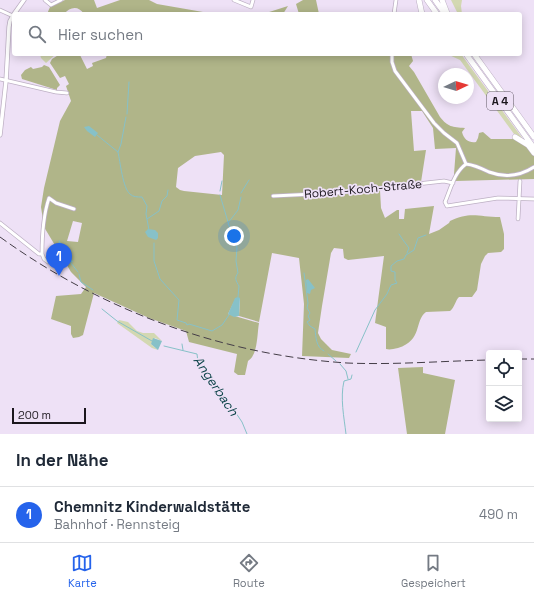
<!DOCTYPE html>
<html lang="de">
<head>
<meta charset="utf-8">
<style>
	:root { --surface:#fff; --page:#f2f2f3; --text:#1f2937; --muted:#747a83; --line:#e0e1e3; --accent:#2563eb }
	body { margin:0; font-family:"Space Grotesk",sans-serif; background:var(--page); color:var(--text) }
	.controls { position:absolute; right:12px; bottom:12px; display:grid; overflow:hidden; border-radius:4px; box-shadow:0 2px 10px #0003 }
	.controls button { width:36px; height:36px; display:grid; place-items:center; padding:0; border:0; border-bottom:1px solid var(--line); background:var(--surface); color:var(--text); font:20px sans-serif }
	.compass { position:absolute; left:438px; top:68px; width:36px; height:36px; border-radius:50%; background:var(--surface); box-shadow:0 2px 10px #0003; rotate:86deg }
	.scale { position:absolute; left:12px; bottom:10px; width:74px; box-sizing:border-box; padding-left:4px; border:2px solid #1b161d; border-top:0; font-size:11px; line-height:14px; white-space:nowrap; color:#1b161d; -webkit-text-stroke:3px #eee1f6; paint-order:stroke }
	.you { position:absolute; left:234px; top:236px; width:14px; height:14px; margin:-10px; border:3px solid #fff; border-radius:50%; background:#1a73e8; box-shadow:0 0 0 6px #1a73e833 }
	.badge { display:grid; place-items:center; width:26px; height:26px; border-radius:50%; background:var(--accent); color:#fff; font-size:13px; font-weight:700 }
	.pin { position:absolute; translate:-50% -33px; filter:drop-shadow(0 1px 2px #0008) }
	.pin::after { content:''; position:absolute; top:21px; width:14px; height:12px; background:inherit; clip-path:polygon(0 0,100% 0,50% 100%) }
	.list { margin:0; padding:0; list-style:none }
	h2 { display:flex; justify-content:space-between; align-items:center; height:52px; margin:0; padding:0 16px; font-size:17px }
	h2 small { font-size:13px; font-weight:400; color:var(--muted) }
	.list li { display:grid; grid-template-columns:26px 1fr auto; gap:12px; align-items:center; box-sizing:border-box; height:56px; padding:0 16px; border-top:1px solid var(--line) }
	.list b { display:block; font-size:15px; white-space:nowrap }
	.list p { margin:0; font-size:13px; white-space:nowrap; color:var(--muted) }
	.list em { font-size:13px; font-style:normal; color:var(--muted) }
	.icon { flex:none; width:22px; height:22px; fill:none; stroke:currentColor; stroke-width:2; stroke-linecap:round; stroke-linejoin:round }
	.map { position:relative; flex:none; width:534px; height:434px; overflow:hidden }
	.search { position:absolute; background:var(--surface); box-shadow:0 2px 10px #0003; left:12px; right:12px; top:12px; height:44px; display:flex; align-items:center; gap:10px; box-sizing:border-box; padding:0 14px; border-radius:4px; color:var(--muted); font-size:15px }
	.sheet { height:108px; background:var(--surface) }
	nav { display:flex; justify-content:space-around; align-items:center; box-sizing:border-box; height:56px; border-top:1px solid var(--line); background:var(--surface); font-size:11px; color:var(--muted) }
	nav a { display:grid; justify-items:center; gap:2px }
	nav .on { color:var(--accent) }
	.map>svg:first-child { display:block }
	.green { fill:#d3d8b2 }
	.forest { fill:#b0b589; fill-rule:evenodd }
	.water { fill:#87c1c8 }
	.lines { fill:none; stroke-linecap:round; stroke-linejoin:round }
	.stream { stroke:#87c1c8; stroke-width:1 }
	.minor-casing { stroke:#bdb0c4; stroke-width:4.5 }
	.tertiary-casing { stroke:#bdb0c4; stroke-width:5 }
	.motorway-casing { stroke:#bdb0c4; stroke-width:6 }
	.minor { stroke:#fff; stroke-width:3 }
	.tertiary { stroke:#fff; stroke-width:3.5 }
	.motorway { stroke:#fff; stroke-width:5 }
	.rail { stroke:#443d47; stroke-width:1; stroke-dasharray:8 4; stroke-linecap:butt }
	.labels { text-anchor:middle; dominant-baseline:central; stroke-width:3.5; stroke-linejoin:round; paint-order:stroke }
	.shield { fill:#eee1f6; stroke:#5a535e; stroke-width:1 }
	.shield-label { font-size:11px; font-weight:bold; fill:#1b161d }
	.street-label { font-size:12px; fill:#1b161d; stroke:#eee1f6 }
	.water-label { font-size:13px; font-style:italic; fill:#0e444a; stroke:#eee1f6 }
</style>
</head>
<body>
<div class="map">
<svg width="534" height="434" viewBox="0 0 534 434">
	<rect width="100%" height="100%" fill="#eee1f6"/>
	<!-- green -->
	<path class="green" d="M451,0H462L461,6L462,14H458Z
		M40,54H56L46,63L41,58Z
		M447,54H461L523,139L514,134L460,60Z
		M119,320L128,322L137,331L143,333H154L162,341L155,338L151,344L158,350L152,348L117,323Z"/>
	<!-- forest -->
	<path class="forest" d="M65,0H94L97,8L120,0H149L157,4L203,12L209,14H84C78,5 70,7 64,14H47L50,7Z
		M303,0H316L319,14H299L296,4Z
		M288,6L283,14H262L266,13Z
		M60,54L80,55L87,69L93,66L92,63L106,58L107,54H411L413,61L409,66L414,72L440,117C448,127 452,127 465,128L462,132C464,140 469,143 476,142L478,138L479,133L483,132L491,139H514L515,138L520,140L534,154V179L456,181L454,174L456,148L435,149L433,128L422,111H411L414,151L426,150L421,182L380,190L381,208L385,218L397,210H399V219H404L405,209L434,206L429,234L439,230L449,223L450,221C470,211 479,217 500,217L504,234V249L501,252L488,253L485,256L481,264L477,290L472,297H459C455,301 455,307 450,311L426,312C414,321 423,340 398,348C393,349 390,350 386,349V327L375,323L384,256L348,260L344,258L343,249L334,248L331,253L322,306L318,333L321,339L332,350L351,354L349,358L302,356L304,304L299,258L272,253L259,322L239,316L240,298L235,300L228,314L259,323C257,334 258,355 248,361L245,375H238L234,372L237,354L189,342L186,331L149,318L94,293L83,335L79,337L73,338L71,334V326L51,319L56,296L81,294L86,287L71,272L44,227L41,207L44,188L60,121L71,101L66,86L69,84L65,76L60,78L50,63L52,59ZM221,152L224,155L222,195L184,191L180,190L176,187L178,168L195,156ZM73,221L82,223L78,242L67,241Z
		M44,65L49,67L60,85L57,88V90L22,79L21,75L25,70L31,67L33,69L42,67Z
		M423,367V373L455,380L445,434H407L398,368Z"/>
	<!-- water -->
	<path class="water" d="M89,126L98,133L95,137L87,131L84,127Z
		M148,229L155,230L158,233V238L156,240L148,237L145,232Z
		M59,240L62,245L69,251L73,262L70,263L66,262V257L62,254V250L58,245Z
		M308,279L315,288L311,290L310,294L307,293L306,280Z
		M238,297L240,298L239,316L234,317L228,314L235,298Z
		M153,338L162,341L158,350L151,344Z"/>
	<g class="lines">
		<!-- stream -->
		<path class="stream" d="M127,114L129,82
			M97,135L118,152C120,161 123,189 130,194C133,197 137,197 142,197L147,206L146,214L149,230
			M118,152L121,144L126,117
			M220,191L222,181
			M241,193L249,180
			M220,195L228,222
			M147,219L159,211L162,201L167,196L168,190
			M399,234L403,240L409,248L407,253
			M154,243V261L160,279L179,300L177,320L186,323L187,325L189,324L212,331L222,325L229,315
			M71,263L78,272
			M304,273L308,303L307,308L310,313L308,316L310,320L307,322L310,326L315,329C316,338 316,347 324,351
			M79,274L81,282L93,290
			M238,297L239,286C236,281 234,278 238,273L236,261L237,247L228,223L238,210L241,197
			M102,309L117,321L152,341
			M182,344L183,350
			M164,346L197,354L198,362L205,367L242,422L247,434
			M356,352L375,310L387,294L391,285L397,283L395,280V272L391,271V266L397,261L404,259L406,255L414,250L418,238L426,235
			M328,354L336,361
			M340,364L346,371L348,379
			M346,434C344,417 340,398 344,381L351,379L352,375"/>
		<defs>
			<path id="minor" d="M45,0L51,5L61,0
				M234,0L251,7L253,0
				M0,10L13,16
				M394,14L396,0
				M392,54V62L395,71L434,123L444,133L457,143L466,164C475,165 481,168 489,172C505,178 520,176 534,167
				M0,79L56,92L67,93
				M466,164C454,173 451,188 445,202L447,206L498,198L534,199
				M273,196L336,193L444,181L453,183
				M518,219L520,181
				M0,223L39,254H42C42,235 43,216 49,198L56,203L74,209
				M42,254L44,259L48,262"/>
			<path id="tertiary" d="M14,14L24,0
				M0,135L6,81L9,27L10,21L14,14"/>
			<path id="motorway" d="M419,0L422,14
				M427,0L437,14
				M435,0L445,14
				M442,0L447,13
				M466,54L534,148
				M474,54L534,137
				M515,137L528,145L534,153"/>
		</defs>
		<!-- minor casing -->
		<use href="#minor" class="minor-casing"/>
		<!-- tertiary casing -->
		<use href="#tertiary" class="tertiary-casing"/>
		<!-- motorway casing -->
		<use href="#motorway" class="motorway-casing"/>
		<!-- minor -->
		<use href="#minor" class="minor"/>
		<!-- tertiary -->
		<use href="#tertiary" class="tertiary"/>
		<!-- motorway -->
		<use href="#motorway" class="motorway"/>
		<!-- rail -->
		<path class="rail" d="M0,237C101,310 222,355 347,363C395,365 442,361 489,360
			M519,359H534"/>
	</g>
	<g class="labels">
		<!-- shield labels -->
		<rect class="shield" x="487" y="92" width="26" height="18" rx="3"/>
		<g class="shield-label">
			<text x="500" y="101">A 4</text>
		</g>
		<!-- street labels -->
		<g class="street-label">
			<text transform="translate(363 189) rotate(-5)">Robert-Koch-Straße</text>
		</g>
		<!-- water labels -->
		<g class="water-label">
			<text transform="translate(216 386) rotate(56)">Angerbach</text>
		</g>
	</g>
</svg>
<div class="controls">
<button><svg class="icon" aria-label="locate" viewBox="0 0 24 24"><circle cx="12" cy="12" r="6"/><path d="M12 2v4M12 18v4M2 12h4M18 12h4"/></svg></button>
<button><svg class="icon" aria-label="layers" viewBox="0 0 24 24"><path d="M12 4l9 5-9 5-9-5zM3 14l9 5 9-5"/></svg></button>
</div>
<svg class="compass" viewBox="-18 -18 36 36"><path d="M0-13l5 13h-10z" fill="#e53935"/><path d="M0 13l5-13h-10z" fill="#747a83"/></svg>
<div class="scale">200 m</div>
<div class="you"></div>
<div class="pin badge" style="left:59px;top:276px">1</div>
<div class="search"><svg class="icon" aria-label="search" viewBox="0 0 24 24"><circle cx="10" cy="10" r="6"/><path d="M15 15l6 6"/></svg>Hier suchen</div>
</div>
<section class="sheet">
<h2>In der Nähe<small></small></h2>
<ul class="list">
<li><span class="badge">1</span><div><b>Chemnitz Kinderwaldstätte</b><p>Bahnhof · Rennsteig</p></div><em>490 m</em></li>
</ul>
</section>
<nav>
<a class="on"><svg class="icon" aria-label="map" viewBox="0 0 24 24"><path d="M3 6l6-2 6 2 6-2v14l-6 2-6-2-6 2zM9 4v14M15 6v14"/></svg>Karte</a>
<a><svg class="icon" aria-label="directions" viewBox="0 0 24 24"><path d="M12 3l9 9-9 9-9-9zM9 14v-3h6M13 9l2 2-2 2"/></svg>Route</a>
<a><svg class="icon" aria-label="saved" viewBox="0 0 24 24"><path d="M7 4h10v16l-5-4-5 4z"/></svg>Gespeichert</a>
</nav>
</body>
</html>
